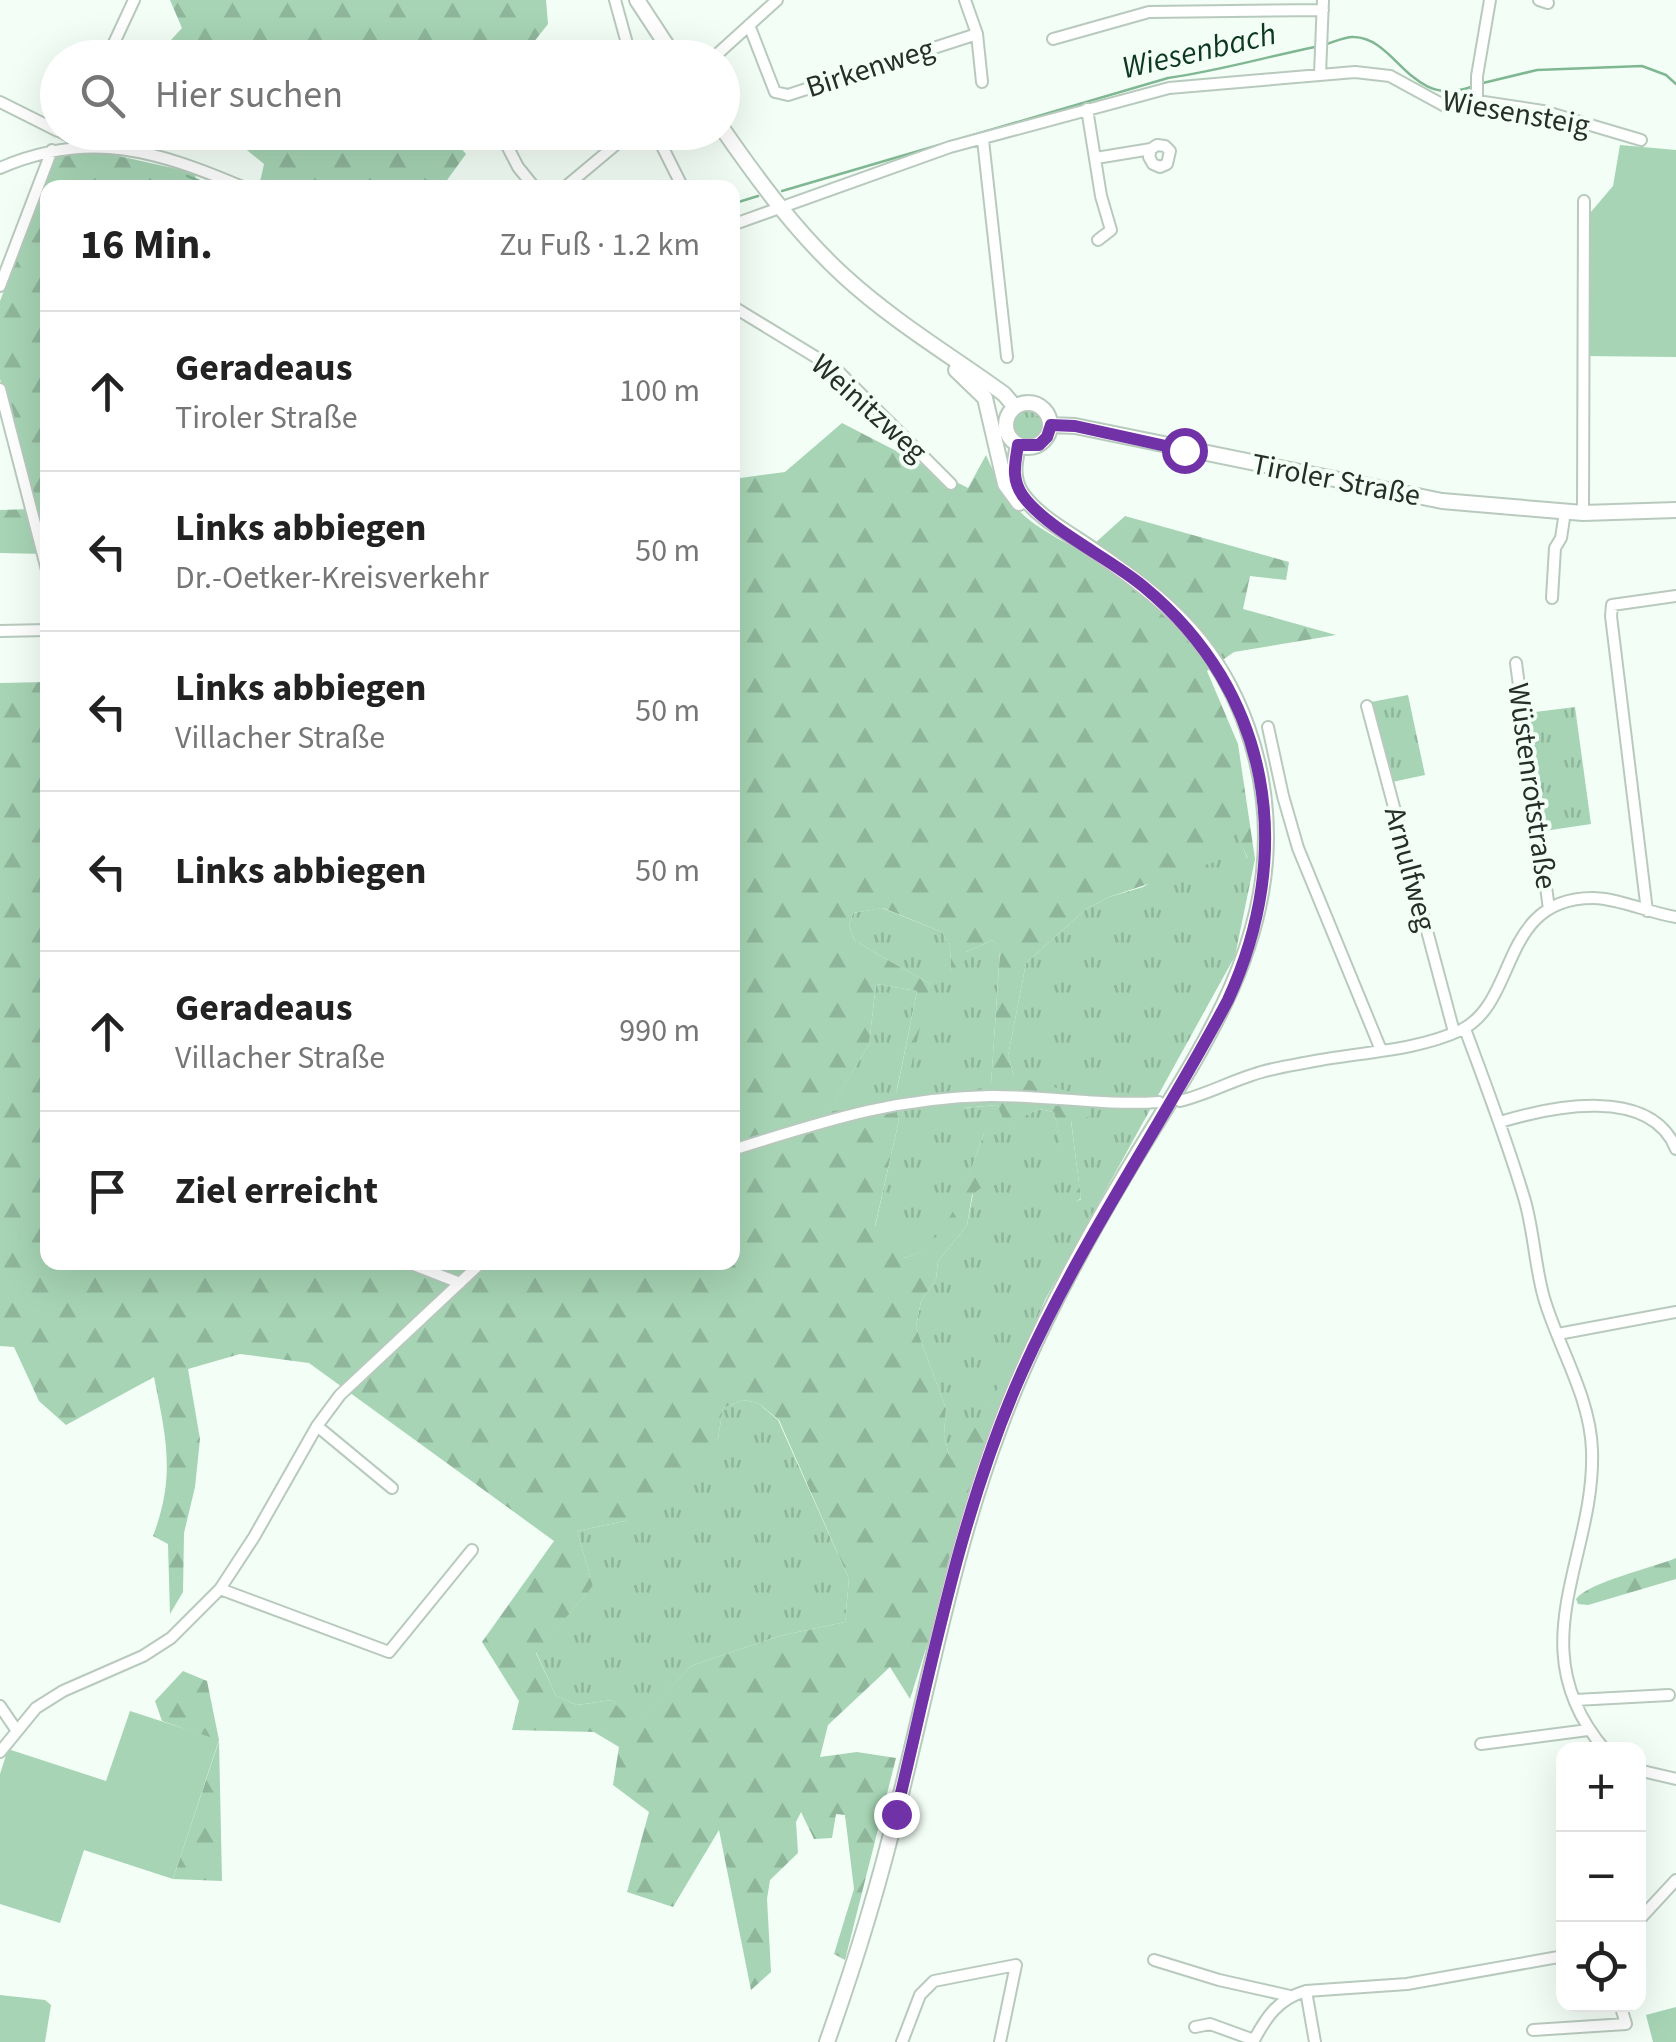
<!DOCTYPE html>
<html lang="de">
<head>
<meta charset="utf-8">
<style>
	:root { --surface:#fff; --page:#f2f2f2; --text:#222; --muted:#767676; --line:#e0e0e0 }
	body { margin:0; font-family:"Source Sans 3",sans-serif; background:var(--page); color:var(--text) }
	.controls { position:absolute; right:30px; bottom:30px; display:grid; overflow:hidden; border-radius:20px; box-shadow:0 10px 40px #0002 }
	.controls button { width:90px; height:90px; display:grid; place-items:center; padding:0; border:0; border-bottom:2px solid var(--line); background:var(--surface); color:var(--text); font:50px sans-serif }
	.stop { position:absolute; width:30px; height:30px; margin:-22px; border:8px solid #7132a7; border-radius:50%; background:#fff }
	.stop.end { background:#7132a7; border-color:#fff; box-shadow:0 2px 10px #0008 }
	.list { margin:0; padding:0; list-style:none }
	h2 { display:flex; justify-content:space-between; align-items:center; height:130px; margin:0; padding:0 40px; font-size:42px }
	h2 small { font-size:32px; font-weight:400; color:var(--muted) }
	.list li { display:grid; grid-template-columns:65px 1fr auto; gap:30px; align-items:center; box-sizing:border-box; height:160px; padding:0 40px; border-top:2px solid var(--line) }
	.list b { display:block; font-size:38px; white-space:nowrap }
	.list p { margin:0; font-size:32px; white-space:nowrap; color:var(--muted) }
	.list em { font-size:32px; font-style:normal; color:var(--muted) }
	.icon { flex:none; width:55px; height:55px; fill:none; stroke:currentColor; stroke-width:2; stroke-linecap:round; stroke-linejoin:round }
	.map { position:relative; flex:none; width:1676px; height:2042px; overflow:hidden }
	.search { position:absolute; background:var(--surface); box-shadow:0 10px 40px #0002; left:40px; top:40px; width:700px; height:110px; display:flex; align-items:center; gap:25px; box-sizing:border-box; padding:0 35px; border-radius:55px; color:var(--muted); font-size:38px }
	.panel { position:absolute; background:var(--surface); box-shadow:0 10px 40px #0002; left:40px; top:180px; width:700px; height:1090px; border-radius:20px }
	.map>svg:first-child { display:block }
	.grass { fill:url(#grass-tufts) }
	.forest { fill:url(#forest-firs); fill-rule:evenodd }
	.park { fill:#a6d4b4 }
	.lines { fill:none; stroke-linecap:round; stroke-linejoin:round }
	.stream { stroke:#80b793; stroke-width:2.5 }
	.minor-casing { stroke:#b8cabd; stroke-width:14 }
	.major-casing { stroke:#b8cabd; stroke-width:18 }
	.minor { stroke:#fff; stroke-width:10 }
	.major { stroke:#fff; stroke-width:14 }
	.route { stroke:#7132a7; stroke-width:12 }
	.labels { text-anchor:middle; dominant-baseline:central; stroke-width:8; stroke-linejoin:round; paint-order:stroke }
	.street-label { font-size:30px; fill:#272e29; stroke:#f3fef6 }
	.water-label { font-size:32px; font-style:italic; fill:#0c3820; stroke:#f3fef6 }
</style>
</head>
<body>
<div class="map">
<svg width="1676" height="2042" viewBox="0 0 1676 2042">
	<defs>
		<pattern id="grass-tufts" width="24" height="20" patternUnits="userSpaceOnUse" patternTransform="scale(2.5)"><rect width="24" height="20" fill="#a6d4b4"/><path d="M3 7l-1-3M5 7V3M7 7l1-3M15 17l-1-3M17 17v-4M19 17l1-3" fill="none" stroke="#8fb69b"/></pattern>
		<pattern id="forest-firs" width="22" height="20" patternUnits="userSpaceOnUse" patternTransform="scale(2.5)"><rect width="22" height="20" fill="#a6d4b4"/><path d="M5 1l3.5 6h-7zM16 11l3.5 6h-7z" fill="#8fb69b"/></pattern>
	</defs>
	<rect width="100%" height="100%" fill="#f3fef6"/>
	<!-- grass -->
	<path class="grass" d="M1011 425a18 18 0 1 1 36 0a18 18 0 1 1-36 0Z
		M1408,695L1425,775L1392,782L1371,702Z
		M1575,707L1591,824L1544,831L1527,713Z
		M1237,831L1247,858L1255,859L1235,956L1045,1300L1010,1383L1003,1381L955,1459L949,1455L944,1435L946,1409L916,1327L921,1301L936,1279L938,1261L967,1225L985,1131C968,1173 953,1248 903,1258L875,1227L899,1120L896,1109L828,1112L869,1044L876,984L917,991L896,1094L930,984L855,941L849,925L853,913L882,908L942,932L950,946L951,975L966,952L993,940L1000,951L991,1085L961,1095L964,1108L997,1105L1007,1124L1039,1109L1054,1112L1076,1202L1081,1199L1071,1120L1014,1076L1008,1056L1026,963L1086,909L1109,897L1143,887Z
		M743,1400L758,1403L778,1420L849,1579L845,1622L779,1636L691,1666L635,1726L612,1700L577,1705L556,1696L536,1652L593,1586L577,1531L625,1521L718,1438L723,1408Z"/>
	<!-- forest -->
	<path class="forest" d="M170,0H546L548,24L522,57L464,45V58L170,57L171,40L182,28Z
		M226,133H454L452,138L466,154L442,187H259L264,164Z
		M78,147L195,173L197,187L48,188L47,562L45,554L0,553V510L33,509L0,379V301L57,154Z
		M842,423L968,488L986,455C1013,517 1027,521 1084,553L1125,516L1289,562L1286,580L1250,576L1243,609L1336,635L1234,652L1207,671L1238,744L1255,859H1248L1236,832L1217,861L1109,897L1086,909L1026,963L1008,1056L1014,1076L1089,1097L1091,1116L1071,1121L1081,1198L1075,1203L1054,1112L1039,1109L1006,1125L997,1105L963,1108L961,1095L991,1084L1000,952L993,940L966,952L963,972L951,976L950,946L942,932L883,908L853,913L849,925L855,941L930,984L904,1097L896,1095L917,991L876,984L869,1044L829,1111L896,1109L899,1120L875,1226L904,1235L903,1258C950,1249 969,1171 985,1131L995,1127L982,1187L972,1195L967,1225L938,1261L936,1279L921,1301L916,1327L946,1409L944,1435L949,1455L955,1458L1003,1380L1010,1383L910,1699L890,1667L828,1725L820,1757L857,1752L896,1758L845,1960L834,1954L854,1889L845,1815L836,1814L832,1838L814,1839L801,1812L796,1822L798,1853L770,1880L767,1899L771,1972L751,1990L719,1830L673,1907L627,1892L649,1812L613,1785L619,1747L594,1732L512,1730L519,1701L482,1642L554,1541L309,1363L240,1354L188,1369L200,1439L195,1487L184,1533L183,1592L170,1614L168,1544L153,1536C176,1476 166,1437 154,1377L66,1425L39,1401L14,1347L0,1346V683L47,682L48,1262H732L733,479L785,472ZM743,1400L758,1403L779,1420L849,1579L845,1622L779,1636L691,1666L635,1725L612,1700L577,1705L556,1696L536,1653L593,1586L577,1531L625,1521L682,1478L718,1438L723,1408Z
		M1676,1558V1579L1588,1605L1578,1604L1576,1599C1589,1582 1652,1568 1676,1558Z
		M183,1671L207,1681L219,1740L222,1881L173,1879L219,1741L162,1721L155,1701Z"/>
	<!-- park -->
	<path class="park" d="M1620,145L1676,150V357L1582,356L1590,213L1613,186Z
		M130,1711L219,1740L173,1879L84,1850L60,1923L0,1904V1774L8,1749L106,1781Z
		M0,1995L45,2000L51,2005L45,2042H0Z
		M1676,2007V2042H1653L1646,2015Z"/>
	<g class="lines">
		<!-- stream -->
		<path class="stream" d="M1323,45C1332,43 1345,36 1354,37C1397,38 1410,109 1471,87
			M1483,83L1537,70L1642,66L1666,75L1676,84
			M187,176L214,187
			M782,191L1168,78C1218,71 1266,57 1315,47
			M732,204L758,196"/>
		<defs>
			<path id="minor" d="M615,0L631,58
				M1539,0L1548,3
				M749,25L775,92L788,95L977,34L965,0
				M977,34L982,82
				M1053,39L1149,12L1323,10
				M107,58L134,0
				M713,58L777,0
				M1320,74L1323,0
				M1477,101V76L1490,0
				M0,102L58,131
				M1087,109L1101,196L1111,230L1098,240
				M61,132L86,145
				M500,132L518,167L535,188
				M655,132L683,188
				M983,140L1007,357
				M1096,158L1151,149L1157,145L1165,146L1170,151L1167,164L1160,167L1153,164L1149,157L1151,149
				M0,168C90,129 158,151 245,188
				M564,188L631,132
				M732,225L950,147L1169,88L1355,72L1390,76L1445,106H1464L1477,101L1543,111L1641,140
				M0,286L52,150
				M732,306L837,370L951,484
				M0,389L48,574
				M1583,513L1584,201
				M1552,598L1555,548L1561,538L1565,512
				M0,631L48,630
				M1516,663L1549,909
				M1367,706L1454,1032
				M1268,727L1283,796L1298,848L1381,1050
				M1647,911L1611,616L1612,605L1676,596
				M1465,1029C1486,1086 1508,1143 1525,1201C1534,1233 1535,1267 1544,1298C1559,1349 1590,1396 1592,1450C1596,1558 1517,1647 1605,1750
				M1180,1101C1205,1095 1227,1083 1252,1075C1268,1069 1287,1066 1304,1063C1355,1052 1414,1052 1461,1030C1519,1002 1499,897 1594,898C1622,899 1649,913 1676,917
				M1500,1122C1550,1107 1650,1085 1676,1149
				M732,1150C823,1122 891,1098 989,1096C1045,1095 1102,1106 1159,1102
				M406,1262L460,1283
				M1558,1334L1676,1312
				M317,1426L392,1488
				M220,1589L389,1652L472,1550
				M1575,1700L1669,1695
				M0,1706L17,1731
				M1481,1744L1588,1730
				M0,1752L36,1708L63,1691L143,1656L171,1638L220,1589L254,1537L317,1426L340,1395L482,1262
				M1638,1770L1676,1779
				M1638,1921L1676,1880
				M1154,1960L1219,1980L1290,1996
				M1306,1991L1315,2042
				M1195,2027L1210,2024L1254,2040
				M1533,2030L1626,2024L1620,2004
				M902,2042L920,1995L934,1981L1016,1965L1000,2042
				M1253,2042C1266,2017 1278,1999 1306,1991L1407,1984L1564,1956"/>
			<path id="major" d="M637,0L675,58
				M722,128C758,180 797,233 844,276C893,321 950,355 1004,394L1015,407
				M956,370L985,398L1005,484L1019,503
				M1006 425a22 22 0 1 1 44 0a22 22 0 1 1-44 0Z
				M1051,425L1075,426L1442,501L1583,513L1676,510
				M827,2042C854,1966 878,1889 897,1810C929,1683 953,1552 999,1429C1031,1342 1075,1259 1122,1180C1185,1072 1266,968 1266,837C1266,763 1240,686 1191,631C1161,597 1124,571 1087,546C1065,531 1039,517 1023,496C1011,480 1014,464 1018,445"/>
		</defs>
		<!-- minor casing -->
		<use href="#minor" class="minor-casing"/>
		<!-- major casing -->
		<use href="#major" class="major-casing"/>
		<!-- minor -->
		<use href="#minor" class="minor"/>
		<!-- major -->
		<use href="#major" class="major"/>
	</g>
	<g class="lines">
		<!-- route -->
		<path class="route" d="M896,1814C932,1665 960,1510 1023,1370C1081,1241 1162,1125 1228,1000C1296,852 1272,693 1144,587C1110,558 1048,530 1023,496C1011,479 1015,464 1018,445H1039L1047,437L1051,425L1075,426L1184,450"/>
	</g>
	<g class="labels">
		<!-- street labels -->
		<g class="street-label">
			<text transform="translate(870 68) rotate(-18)">Birkenweg</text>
			<text transform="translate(1516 113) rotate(10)">Wiesensteig</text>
			<text transform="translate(869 408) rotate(42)">Weinitzweg</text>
			<text transform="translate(1336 480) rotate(11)">Tiroler Straße</text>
			<text transform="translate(1532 786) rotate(82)">Wüstenrotstraße</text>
			<text transform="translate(1410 869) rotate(75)">Arnulfweg</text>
		</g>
		<!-- water labels -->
		<g class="water-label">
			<text transform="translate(1199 51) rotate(-13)">Wiesenbach</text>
		</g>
	</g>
</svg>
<div class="controls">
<button>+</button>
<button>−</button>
<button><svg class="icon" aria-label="locate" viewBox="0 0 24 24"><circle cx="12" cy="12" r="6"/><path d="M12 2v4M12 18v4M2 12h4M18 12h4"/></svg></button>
</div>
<div class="stop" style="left:1184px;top:450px"></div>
<div class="stop end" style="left:896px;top:1814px"></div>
<div class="search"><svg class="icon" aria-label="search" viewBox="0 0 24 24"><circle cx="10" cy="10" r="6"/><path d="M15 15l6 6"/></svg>Hier suchen</div>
<section class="panel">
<h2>16 Min.<small>Zu Fuß · 1.2 km</small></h2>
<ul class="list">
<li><svg class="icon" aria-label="ahead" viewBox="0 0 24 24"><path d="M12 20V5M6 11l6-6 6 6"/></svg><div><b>Geradeaus</b><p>Tiroler Straße</p></div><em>100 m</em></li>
<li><svg class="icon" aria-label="left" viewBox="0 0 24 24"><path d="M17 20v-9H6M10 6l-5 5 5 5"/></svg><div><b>Links abbiegen</b><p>Dr.-Oetker-Kreisverkehr</p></div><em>50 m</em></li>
<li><svg class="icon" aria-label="left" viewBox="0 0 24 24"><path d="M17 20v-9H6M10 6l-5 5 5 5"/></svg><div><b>Links abbiegen</b><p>Villacher Straße</p></div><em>50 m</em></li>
<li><svg class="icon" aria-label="left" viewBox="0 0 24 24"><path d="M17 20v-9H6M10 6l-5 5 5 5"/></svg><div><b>Links abbiegen</b></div><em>50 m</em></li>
<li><svg class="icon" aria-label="ahead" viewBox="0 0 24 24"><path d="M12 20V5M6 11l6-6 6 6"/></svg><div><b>Geradeaus</b><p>Villacher Straße</p></div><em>990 m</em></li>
<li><svg class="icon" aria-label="arrive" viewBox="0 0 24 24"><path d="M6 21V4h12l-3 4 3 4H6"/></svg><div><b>Ziel erreicht</b></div></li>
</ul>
</section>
</div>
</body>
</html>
